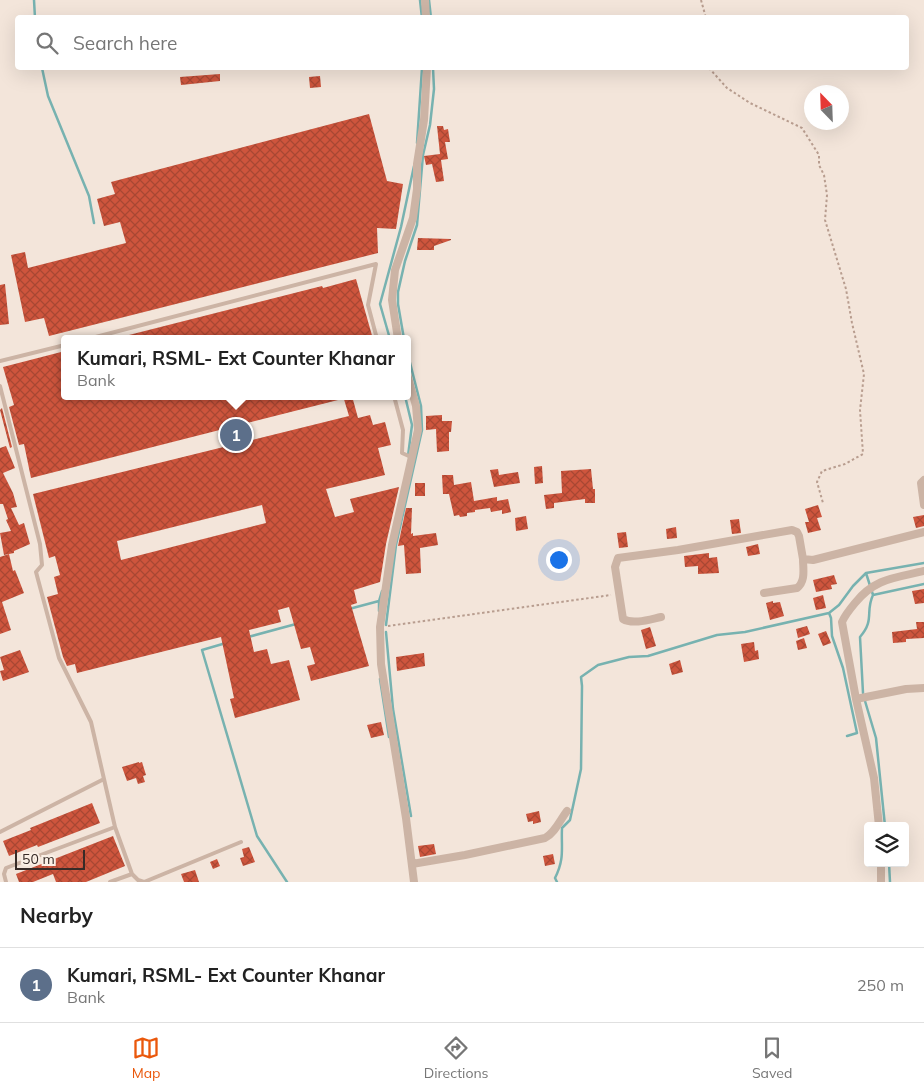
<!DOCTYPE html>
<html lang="en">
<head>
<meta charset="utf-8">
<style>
	:root { --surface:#fff; --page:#f2f2f2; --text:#222; --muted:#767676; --line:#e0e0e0; --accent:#ea580c }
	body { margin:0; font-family:Mulish,sans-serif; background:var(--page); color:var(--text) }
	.controls { position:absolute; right:15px; bottom:15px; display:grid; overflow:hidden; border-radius:5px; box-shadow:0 5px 20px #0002 }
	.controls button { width:45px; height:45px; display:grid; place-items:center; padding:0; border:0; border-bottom:1px solid var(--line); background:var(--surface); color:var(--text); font:25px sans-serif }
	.compass { position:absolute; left:804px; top:85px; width:45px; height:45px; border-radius:50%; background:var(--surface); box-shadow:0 5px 20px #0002; rotate:337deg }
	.scale { position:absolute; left:15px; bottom:12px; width:70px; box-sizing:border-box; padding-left:5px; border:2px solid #372b27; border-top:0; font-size:14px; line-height:18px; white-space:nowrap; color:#372b27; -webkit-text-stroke:4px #fbf0e6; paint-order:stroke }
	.you { position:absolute; left:558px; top:559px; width:18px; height:18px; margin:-12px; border:4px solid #fff; border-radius:50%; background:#1a73e8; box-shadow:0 0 0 8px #1a73e833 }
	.badge { display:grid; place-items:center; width:32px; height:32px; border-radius:50%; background:var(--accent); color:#fff; font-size:16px; font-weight:700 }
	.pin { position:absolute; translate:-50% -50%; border:2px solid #fff; box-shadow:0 1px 5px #0006 }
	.popup { position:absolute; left:61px; top:335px; width:350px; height:65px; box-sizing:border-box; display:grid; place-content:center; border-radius:5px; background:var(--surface); filter:drop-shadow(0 1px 4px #0005); font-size:16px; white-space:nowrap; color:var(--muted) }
	.popup b { font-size:19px; color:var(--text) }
	.popup::after { content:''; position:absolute; left:50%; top:100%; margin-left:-10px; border:10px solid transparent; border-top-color:var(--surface) }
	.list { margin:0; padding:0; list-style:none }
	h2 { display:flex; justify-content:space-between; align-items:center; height:65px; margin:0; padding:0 20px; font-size:21px }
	h2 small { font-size:16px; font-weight:400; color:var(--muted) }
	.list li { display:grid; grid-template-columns:32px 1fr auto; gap:15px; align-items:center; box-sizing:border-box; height:75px; padding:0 20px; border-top:1px solid var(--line) }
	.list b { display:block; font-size:19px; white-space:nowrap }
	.list p { margin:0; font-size:16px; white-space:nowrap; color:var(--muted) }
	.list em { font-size:16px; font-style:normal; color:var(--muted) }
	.icon { flex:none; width:28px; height:28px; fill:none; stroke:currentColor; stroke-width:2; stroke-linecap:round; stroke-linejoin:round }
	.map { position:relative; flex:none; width:924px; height:882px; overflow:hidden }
	.search { position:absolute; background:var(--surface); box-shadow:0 5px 20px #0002; left:15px; right:15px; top:15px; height:55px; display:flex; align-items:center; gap:12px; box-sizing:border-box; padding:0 18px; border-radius:5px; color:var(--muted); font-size:19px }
	.sheet { height:140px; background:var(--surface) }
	nav { display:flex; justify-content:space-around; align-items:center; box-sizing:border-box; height:70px; border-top:1px solid var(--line); background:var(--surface); font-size:14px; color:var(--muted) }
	nav a { display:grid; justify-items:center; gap:2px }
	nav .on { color:var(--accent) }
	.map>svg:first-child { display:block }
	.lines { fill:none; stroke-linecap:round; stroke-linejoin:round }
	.stream { stroke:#77b2b0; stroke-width:2.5 }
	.building { fill:url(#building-cross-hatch); fill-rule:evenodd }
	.path { stroke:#b89d8f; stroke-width:2; stroke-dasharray:2.5 2.5; stroke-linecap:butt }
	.lane { stroke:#ccb4a5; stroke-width:4 }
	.street { stroke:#ccb4a5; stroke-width:8 }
</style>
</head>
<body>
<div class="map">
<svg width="924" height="882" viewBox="0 0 924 882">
	<defs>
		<pattern id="building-cross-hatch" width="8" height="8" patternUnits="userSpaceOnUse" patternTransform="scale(1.25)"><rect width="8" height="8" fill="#ce553d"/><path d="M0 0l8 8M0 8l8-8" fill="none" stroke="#a84733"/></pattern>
	</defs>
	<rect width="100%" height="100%" fill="#f3e5da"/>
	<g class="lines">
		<!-- stream -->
		<path class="stream" d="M34,0L35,18
			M420,0L422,18
			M429,0L431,18
			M42,68L48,96L89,196L94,223
			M417,143L422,68
			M390,339L380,304L401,227L414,166
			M404,339L398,304V292L405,261L417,225L423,155L430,125L434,89L433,68
			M405,396L412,425L408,456
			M873,595L924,584
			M349,609L379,601
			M379,611V601L382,591
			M829,613L831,618L832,636L843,668L857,733L847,736
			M386,625L396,545L422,430L421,406L407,351
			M386,632L393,709L411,816
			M248,637L296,624
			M226,643L202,650L257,836L287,882
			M380,679L389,737
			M863,693L860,637C875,620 865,612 873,595L866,573
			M865,701L876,738L885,826
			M889,863L890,882
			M557,882L555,878C565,858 561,848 562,828L570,820L581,769L582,686L581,677L598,665L629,657L648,656L717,635L745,632L829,613L839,605L853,586L866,573L924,563"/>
	</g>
	<!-- building -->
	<path class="building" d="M220,74V81L181,85L180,77Z
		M320,76L321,87L310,88L309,77Z
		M369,114L387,181L403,184L396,229L377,228L378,253L49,336L44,318L25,322L11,255L25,252L28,268L126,243L120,222L104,226L97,199L115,194L111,182Z
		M437,126H443L444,130L448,129L450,142H445L448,159L441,160L444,181L436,182L432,164L426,165L424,156L440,154Z
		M418,238L451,239V240L434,246V250H417Z
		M356,279L373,339H125V336L322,286L323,288Z
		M5,284L9,324L0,325V285Z
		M65,351V396H342V399L31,478L24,444L19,445L9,407L14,405L3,367Z
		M343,396H352L358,418L370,415L373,425L385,422L391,445L378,448L385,475L326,489L335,517L354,512L350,499L399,487L386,544L380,582L354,590L357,603L351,605L369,666L311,681L307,666L315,664L310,647L301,649L289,607L278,610L281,622L249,630L254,652L267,649L271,664L289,660L300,700L235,718L230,699L234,698L221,637L77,673L75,664L67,666L63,657L47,597L58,594L54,577L60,575L55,556L49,558L33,494L349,416ZM262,505L266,523L121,560L117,541Z
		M2,408L12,447L10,448L0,410Z
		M442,415V421H452L451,432H449V451L437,452L436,429L426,430V416Z
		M6,446L15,468L3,473L13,493L17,507L11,508L19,525L24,523L30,544L14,551V553L4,555L0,533L11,531L6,520L8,519L3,504H0V448Z
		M542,466L543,483L535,484L534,467Z
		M498,469L499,475L518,472L520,483L494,487L490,470Z
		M591,469L593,489H595V503H585V499L554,503V508L546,509L544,495L562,493L561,471Z
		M442,475H453L454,485L471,482L474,501L497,497V501L508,499L511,512L502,514V510L491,512L490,508L475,510V512L467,513V516L460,517L459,515L454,516L449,494H443Z
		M415,483H425V496H415Z
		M818,505L822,517L817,518L821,530L808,533L805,522H809L805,509Z
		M406,508H412L411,534L413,533V536L436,533L438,545L420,548L421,573L406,574L404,545L398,546Z
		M924,515V526L916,528L913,517Z
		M526,516L528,529L516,531L515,518Z
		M739,519L741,533L732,534L730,520Z
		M676,527L677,538L667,539L666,529Z
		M626,532L628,547L619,548L617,533Z
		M758,544L760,554L748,556L746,547Z
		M709,553V558L717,557L719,573L698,574V566L685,567L684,556Z
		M9,554L13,571L15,570L24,593L2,602L11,630L0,634V557Z
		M834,575L837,584L831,585L832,589L816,592L813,580Z
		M924,589V603L915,604L912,591Z
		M823,595L826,608L816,610L813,598Z
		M773,601V603L780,602L784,616L770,620L766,603Z
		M916,622H924V638L906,639V642L893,643L892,632L917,629Z
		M807,626L810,634L798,638L796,629Z
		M650,627L656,646L646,649L641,630Z
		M826,631L831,643L823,646L818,634Z
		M804,638L807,648L798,650L796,641Z
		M754,642L755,651L758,650L759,659L744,662L741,644Z
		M20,650L29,672L3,681L0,671L4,670L0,657Z
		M424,653L425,666L397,671L396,657Z
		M680,660L683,672L672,675L669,664Z
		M381,722L384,735L371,738L367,725Z
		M139,762V763L142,762L146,775L143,776L145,782L138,784L136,778L127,781L122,767Z
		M92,803L100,823L38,847L37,845L9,856L3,841L31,830L30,828Z
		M539,811L541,822L533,824V821L528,822L526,814Z
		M113,836L125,866L86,882H56L53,874L33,882H19L16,874Z
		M434,844L436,854L420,857L418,846Z
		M249,847L255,862L243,866L240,858L244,857L242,849Z
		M553,854L555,864L545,866L543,856Z
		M217,859L220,866L213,869L210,862Z
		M195,870L199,882H184L181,874Z"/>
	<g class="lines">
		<!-- path -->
		<path class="path" d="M701,0L706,18
			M709,68L727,88L750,103L802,128L819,155V165L824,175L827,195L825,220L846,289L852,323L864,374L860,410L863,454L845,464L822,471L817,482L823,503
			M388,626L611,595"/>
		<!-- lane -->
		<path class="lane" d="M88,339L376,264L368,305L377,339
			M0,361L65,345
			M0,386L40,544L42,565L36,572L59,658L91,722L104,779L0,832
			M394,396L403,430L402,453L411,457
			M104,779L115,827L132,874L138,880L144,882L241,842
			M6,882L4,874L6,868L115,827
			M110,882L132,874"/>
		<!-- street -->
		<path class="street" d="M425,0L426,18
			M398,339L392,300L395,270L413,218L417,189V164L424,120L427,68
			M407,374L416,406L418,430L392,545L380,627L381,664L406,818L414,882
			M924,480L921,483L924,505
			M764,593L797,588C806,581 803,569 803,559
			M661,617C651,619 633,625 623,619L615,567L618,558L678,550L792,530L797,532L799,536L803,559L813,560L924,532
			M856,699L906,689L924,688
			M879,826L874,778L856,699L842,622C845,615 850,609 855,603C875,578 895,578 924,571
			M881,863V882
			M412,864L465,855L545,838C555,833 560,820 567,811"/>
	</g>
</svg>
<div class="controls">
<button><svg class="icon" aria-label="layers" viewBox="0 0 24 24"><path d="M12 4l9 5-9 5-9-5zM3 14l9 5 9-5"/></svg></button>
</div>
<svg class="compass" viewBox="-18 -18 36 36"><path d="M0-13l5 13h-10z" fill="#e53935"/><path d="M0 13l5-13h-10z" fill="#767676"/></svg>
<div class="scale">50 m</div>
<div class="you"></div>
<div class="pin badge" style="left:236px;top:435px;background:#5c6f8a">1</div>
<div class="popup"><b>Kumari, RSML- Ext Counter Khanar</b>Bank</div>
<div class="search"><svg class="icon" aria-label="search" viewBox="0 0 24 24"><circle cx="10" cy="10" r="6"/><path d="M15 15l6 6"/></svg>Search here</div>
</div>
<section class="sheet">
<h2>Nearby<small></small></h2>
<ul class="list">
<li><span class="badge" style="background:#5c6f8a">1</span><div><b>Kumari, RSML- Ext Counter Khanar</b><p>Bank</p></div><em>250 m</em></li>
</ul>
</section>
<nav>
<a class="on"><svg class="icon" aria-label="map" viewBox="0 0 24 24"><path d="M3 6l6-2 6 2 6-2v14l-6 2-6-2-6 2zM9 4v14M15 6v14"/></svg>Map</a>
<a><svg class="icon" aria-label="directions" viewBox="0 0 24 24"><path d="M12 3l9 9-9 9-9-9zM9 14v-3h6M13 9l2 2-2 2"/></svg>Directions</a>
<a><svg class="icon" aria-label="saved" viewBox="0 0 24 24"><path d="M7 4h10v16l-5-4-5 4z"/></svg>Saved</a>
</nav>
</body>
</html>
